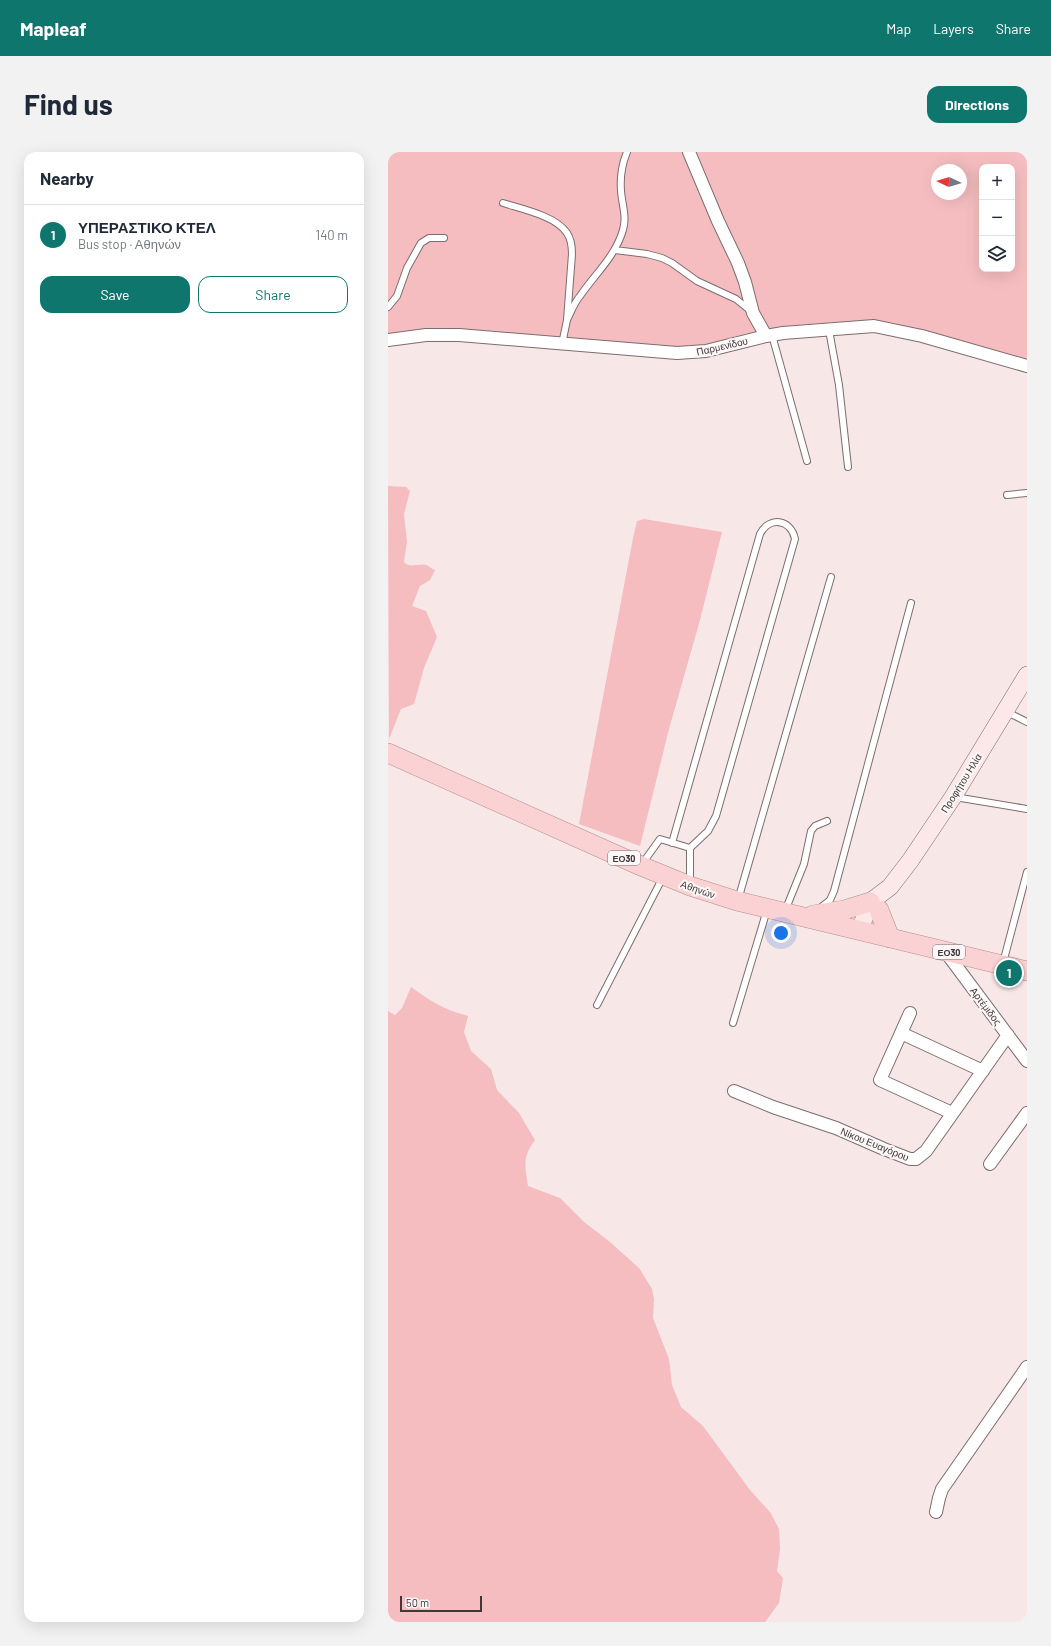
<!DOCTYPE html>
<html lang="en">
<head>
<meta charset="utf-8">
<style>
	:root { --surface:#fff; --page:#f2f2f3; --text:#1f2937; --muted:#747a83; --line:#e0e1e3; --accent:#0f766e }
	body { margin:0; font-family:Barlow,sans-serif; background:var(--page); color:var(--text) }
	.controls { position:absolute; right:12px; top:12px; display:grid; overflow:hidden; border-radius:8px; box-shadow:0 4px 16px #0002 }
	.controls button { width:36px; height:36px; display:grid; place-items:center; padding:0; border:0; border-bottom:1px solid var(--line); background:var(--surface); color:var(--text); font:20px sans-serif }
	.compass { position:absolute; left:543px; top:12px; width:36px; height:36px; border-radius:50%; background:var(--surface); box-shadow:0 4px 16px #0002; rotate:274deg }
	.scale { position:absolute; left:12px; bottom:10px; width:82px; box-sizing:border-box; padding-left:4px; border:2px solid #3e3838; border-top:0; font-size:11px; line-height:14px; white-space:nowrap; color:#3e3838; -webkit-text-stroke:3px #fdf6f7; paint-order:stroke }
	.you { position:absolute; left:393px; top:781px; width:14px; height:14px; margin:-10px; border:3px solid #fff; border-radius:50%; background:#1a73e8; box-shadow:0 0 0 6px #1a73e833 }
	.badge { display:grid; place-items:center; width:26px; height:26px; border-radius:50%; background:var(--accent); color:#fff; font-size:13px; font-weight:700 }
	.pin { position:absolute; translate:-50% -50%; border:2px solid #fff; box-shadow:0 1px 4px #0006 }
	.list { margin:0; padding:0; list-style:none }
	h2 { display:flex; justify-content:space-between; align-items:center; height:52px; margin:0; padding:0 16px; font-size:17px }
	h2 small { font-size:13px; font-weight:400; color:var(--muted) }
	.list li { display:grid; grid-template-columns:26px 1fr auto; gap:12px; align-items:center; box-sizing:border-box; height:60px; padding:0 16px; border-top:1px solid var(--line) }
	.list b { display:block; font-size:15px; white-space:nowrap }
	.list p { margin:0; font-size:13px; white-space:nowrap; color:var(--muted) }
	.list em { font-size:13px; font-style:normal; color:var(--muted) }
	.actions { display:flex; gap:8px; padding:12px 16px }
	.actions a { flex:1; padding:9px 0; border:1px solid var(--accent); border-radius:12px; text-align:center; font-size:14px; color:var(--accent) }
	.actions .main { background:var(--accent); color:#fff }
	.icon { flex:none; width:22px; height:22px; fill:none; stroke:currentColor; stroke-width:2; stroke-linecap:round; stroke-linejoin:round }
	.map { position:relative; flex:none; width:639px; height:1470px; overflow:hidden; border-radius:12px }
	header { display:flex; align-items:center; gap:24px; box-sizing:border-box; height:56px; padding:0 20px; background:var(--accent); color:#fff }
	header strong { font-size:19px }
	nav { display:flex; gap:22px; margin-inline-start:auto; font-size:14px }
	.intro { display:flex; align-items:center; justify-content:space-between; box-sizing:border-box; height:96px; padding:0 24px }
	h1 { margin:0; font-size:28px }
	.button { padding:10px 18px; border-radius:12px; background:var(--accent); color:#fff; font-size:14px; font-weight:700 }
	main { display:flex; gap:24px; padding:0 24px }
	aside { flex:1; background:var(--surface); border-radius:12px; box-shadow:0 4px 16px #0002 }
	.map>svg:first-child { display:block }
	.green { fill:#f5bdbf; fill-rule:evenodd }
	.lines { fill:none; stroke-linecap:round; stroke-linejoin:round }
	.lane-casing { stroke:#7c6d6e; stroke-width:8 }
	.street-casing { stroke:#7c6d6e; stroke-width:14 }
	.secondary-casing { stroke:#7c6d6e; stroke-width:18 }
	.primary-casing { stroke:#b6898a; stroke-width:20 }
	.lane { stroke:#fff; stroke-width:6 }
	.street { stroke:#fff; stroke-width:12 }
	.secondary { stroke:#fde8e9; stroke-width:17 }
	.primary { stroke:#fad2d3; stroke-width:19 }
	.labels { text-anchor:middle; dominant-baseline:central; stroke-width:4; stroke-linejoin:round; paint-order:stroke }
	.shield { fill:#fdf6f7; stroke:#777171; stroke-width:1 }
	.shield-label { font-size:9px; font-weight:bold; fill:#3e3838 }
	.street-label { font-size:10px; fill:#3e3838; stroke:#fdf6f7 }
</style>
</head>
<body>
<header>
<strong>Mapleaf</strong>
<nav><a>Map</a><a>Layers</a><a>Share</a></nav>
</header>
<div class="intro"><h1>Find us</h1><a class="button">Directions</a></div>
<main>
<aside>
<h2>Nearby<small></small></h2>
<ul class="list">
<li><span class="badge">1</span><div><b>ΥΠΕΡΑΣΤΙΚΟ ΚΤΕΛ</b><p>Bus stop · Αθηνών</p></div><em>140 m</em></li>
</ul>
<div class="actions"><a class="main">Save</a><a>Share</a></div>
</aside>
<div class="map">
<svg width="639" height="1470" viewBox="0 0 639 1470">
	<rect width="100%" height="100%" fill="#f7e7e7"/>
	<!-- green -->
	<path class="green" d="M0,0H639V209L506,171L492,169C450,170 407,171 366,180C342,185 319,194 294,196L105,181C68,176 36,176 0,183ZM594,15H624V117H594ZM549,18H573V42H549Z
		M0,334L18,335L22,339L16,362L19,390L16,410C22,417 30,411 38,413C41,414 44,417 47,418L42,428L32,434L24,454L38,459L49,485L36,516L26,552L13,557L1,587Z
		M256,367L334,380L312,468L281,577L252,694L191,672L245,386L249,369Z
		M23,835C42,849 57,858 80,864L76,880L83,899L103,917L109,938L131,961L147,988C134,1005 137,1015 140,1034L172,1046L196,1070L222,1090L251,1116L264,1137L266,1147L265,1166L281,1207L284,1233L293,1255L315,1274L362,1338L382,1360L391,1377L392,1397L389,1419L395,1426L391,1451L377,1470H0V859L7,863L14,856Z"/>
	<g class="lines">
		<defs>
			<path id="lane" d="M115,51C134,57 168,64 179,81C183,87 184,94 184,102L179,168L174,192
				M227,98L259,102L274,106L284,111L309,129L348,147L364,160
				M0,155L9,144L19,116L33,91L41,86H56
				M179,168C183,160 186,151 192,144C207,122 227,105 235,78C239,64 234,53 233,39C232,26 234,12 239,0
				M441,178L451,233L460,315
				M384,183L419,309
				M619,343L639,341
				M619,560L639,570
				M567,645L639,657
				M284,691L372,382C381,364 403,367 407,387L328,664L320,679L302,696
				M254,712L272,687L302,696V731
				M350,748L443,425
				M432,756L442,748L446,739L523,451
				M397,759L416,712L423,679L427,674L439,669
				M615,811L639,720
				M209,853L275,725
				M345,871L379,758"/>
			<path id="street" d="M301,0L330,69L350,111L357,130L365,161L378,184
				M0,188L38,183H71L289,201L318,199L378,184L395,181L486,174L534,184L639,214
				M557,799L639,909
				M522,861L492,928L564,961
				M513,881L595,919
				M346,939L385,955L448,976L496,997L522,1007H528L538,999L620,883
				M602,1012L639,961
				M548,1360L551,1346L554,1337L639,1215"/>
			<path id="secondary" d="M472,778L482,750L502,735L522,709L565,645L639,523"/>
			<path id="primary" d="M0,601L253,714L302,734L349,749L639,819
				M491,758L502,786
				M425,763L456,758L482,750"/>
		</defs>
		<!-- lane casing -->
		<use href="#lane" class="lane-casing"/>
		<!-- street casing -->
		<use href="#street" class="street-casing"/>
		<!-- secondary casing -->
		<use href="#secondary" class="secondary-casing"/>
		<!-- primary casing -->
		<use href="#primary" class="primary-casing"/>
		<!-- lane -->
		<use href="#lane" class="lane"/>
		<!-- street -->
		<use href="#street" class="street"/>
		<!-- secondary -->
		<use href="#secondary" class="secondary"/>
		<!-- primary -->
		<use href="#primary" class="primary"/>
	</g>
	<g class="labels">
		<!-- shield labels -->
		<g class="shield">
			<rect x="220" y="699" width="32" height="14" rx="3"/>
			<rect x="545" y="793" width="32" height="14" rx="3"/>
		</g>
		<g class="shield-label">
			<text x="236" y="706">ΕΟ30</text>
			<text x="561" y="800">ΕΟ30</text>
		</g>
		<!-- street labels -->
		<g class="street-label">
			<text transform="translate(334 194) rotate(-13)">Παρμενίδου</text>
			<text transform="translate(573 631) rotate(-58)">Προφήτου Ηλία</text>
			<text transform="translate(310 737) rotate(19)">Αθηνών</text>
			<text transform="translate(598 854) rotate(53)">Αρτέμιδος</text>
			<text transform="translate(487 992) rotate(22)">Νίκου Ευαγόρου</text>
		</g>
	</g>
</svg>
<div class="controls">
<button>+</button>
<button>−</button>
<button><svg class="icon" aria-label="layers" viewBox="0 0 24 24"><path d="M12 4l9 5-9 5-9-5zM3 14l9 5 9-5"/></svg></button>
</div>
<svg class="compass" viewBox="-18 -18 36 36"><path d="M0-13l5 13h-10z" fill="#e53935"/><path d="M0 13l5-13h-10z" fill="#747a83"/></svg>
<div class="scale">50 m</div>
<div class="you"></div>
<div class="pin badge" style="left:621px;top:821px">1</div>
</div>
</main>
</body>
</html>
